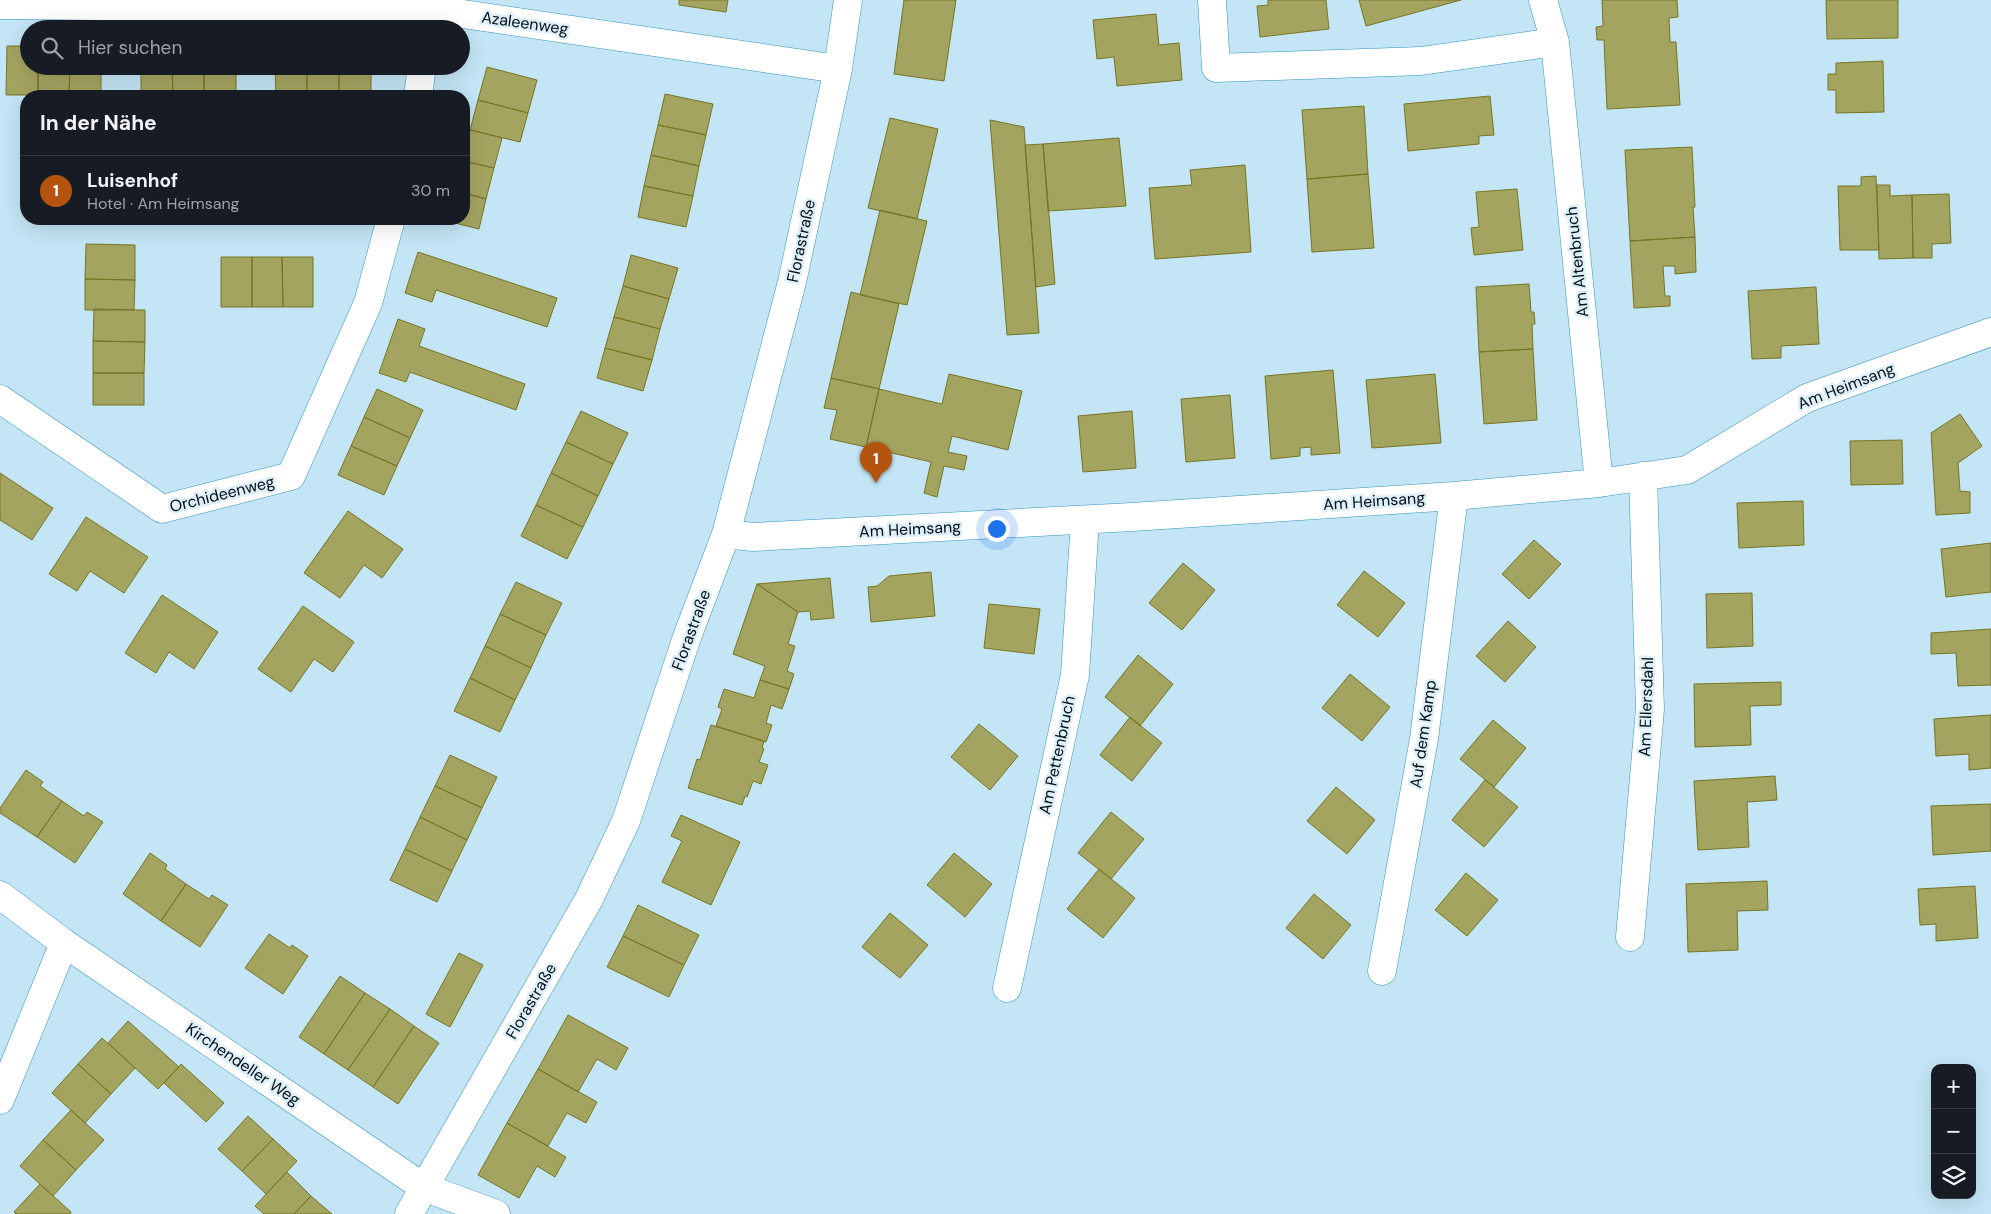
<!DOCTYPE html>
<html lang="de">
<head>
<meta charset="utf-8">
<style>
	:root { --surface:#171b24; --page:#20242c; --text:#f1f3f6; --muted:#9ea1a6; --line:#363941; --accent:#b4540f }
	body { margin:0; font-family:"DM Sans",sans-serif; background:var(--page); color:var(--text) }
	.controls { position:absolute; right:15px; bottom:15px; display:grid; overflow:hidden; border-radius:10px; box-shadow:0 5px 20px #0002 }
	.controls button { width:45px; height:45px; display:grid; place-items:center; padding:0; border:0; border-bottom:1px solid var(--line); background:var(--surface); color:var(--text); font:25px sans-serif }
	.you { position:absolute; left:996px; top:528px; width:18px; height:18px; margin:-12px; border:4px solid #fff; border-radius:50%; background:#1a73e8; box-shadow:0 0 0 8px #1a73e833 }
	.badge { display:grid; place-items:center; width:32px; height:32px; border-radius:50%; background:var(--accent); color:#fff; font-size:16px; font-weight:700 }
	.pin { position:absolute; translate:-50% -41px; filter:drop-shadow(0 1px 2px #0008) }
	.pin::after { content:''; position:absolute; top:26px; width:18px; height:15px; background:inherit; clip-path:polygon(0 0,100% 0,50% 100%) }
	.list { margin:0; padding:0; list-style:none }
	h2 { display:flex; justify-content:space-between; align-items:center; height:65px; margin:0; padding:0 20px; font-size:21px }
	h2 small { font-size:16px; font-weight:400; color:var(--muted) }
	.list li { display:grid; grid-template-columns:32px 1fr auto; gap:15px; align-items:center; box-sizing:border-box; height:70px; padding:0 20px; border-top:1px solid var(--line) }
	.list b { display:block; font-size:19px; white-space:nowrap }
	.list p { margin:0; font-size:16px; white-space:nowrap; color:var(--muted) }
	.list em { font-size:16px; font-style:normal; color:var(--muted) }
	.icon { flex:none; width:28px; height:28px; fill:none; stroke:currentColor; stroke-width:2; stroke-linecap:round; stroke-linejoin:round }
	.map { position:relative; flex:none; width:1991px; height:1214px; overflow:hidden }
	.search { position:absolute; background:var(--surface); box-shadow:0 5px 20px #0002; left:20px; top:20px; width:450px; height:55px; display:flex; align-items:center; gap:12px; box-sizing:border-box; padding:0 18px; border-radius:28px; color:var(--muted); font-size:19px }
	.panel { position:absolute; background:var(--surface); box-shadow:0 5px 20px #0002; left:20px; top:90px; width:450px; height:135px; border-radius:20px }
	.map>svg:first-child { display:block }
	.building { fill:#a4a461; stroke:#767520 }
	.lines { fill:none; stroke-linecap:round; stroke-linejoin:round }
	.street-casing { stroke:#3494bb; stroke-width:29 }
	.street { stroke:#fff; stroke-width:28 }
	.labels { text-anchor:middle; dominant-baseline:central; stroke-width:5; stroke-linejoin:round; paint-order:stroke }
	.street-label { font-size:16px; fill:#000e16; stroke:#deeff7 }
</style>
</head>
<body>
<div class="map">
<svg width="1991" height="1214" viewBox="0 0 1991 1214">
	<rect width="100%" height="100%" fill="#c3e5f5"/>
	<!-- building -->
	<path class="building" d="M679,0H728L726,12L679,5Z
		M904,0H956L944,81L894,74Z
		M1268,0H1326L1329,29L1260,37L1257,6L1268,5Z
		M1359,0H1461L1366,26Z
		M1602,0H1677L1678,17L1669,18L1670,42H1676L1680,105L1607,109L1604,40H1597L1596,27L1603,26Z
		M1826,0H1898V38L1827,39Z
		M1156,14L1159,45L1179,43L1182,80L1117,86L1114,57L1097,59L1093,20Z
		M7,46H29V66H38V95H6Z
		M1883,61L1884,112L1836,113V90H1828V74H1836V63Z
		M38,66H70L69,95H38Z
		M70,66H101V95H69Z
		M141,66H172L173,96H141Z
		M172,66H204V96H173Z
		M204,66H236V96H204Z
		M275,66H307V96H276Z
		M307,66H339V96H307Z
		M339,66H371V96H339Z
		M487,67L537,80L528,113L478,100Z
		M665,94L713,104L706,135L658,125Z
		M1490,96L1494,135L1479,136V144L1408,151L1404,104Z
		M478,100L528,113L520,142L470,130Z
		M1364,106L1368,174L1307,179L1302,110Z
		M890,118L938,129L917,219L868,208Z
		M990,120L1024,127L1039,333L1007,335Z
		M658,125L706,135L699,166L651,155Z
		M464,128L502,138L494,168L464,161Z
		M1119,138L1126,206L1048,211L1043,144Z
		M1043,144L1055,284L1036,287L1025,145Z
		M1692,147L1695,207H1693L1695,237L1630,241L1625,150Z
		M651,155L699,166L693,196L644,186Z
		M464,161L494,168L486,199L464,193Z
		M1245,165L1251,252L1155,259L1149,188L1192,185L1190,170Z
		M1368,174L1374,248L1312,252L1307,179Z
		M1876,176L1879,250H1840L1838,186H1861V177Z
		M1877,185H1890V196L1912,195L1913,258L1879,259Z
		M644,186L693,196L686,227L638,217Z
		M1517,189L1523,250L1474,255L1471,228L1479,227L1476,192Z
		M464,193L486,199L479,229L439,219H464Z
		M1949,194L1951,243L1932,244V258H1913L1912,195Z
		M880,210L927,221L907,305L860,295Z
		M1695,237L1696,272L1675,274V266H1663L1665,296H1670V306L1634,308L1630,241Z
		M86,244L135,245V280L85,279Z
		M418,252L557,298L547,327L436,290L432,302L405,293Z
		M631,255L678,268L669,299L623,286Z
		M221,257H252V307H221Z
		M252,257H282L283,307H252Z
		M282,257H313V307H283Z
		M85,279L135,280L134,310H85Z
		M1529,284L1531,312H1534L1535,324H1532L1533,349L1479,352L1476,287Z
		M623,286L669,299L660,329L614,317Z
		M1816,287L1819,344L1781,346V358L1752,359L1748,291Z
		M851,292L899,304L879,389L831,378Z
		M94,309L145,310V342L93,341Z
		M614,317L660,329L652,360L605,348Z
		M398,319L425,329L419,346L525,384L516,410L410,372L406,382L379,373Z
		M93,341L145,342L144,373H93Z
		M605,348L652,360L643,391L597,378Z
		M1533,349L1537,420L1484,424L1479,352Z
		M1333,370L1340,453L1311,455V447L1300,448V456L1271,459L1265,376Z
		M93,373H144V405H93Z
		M949,374L1022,391L1008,450L952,436L948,452L967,456L964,470L944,466L937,497L924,493L931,462L866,447L879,389L942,404Z
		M1435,374L1441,443L1372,448L1366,380Z
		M831,378L879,389L866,447L830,439L837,410L824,408Z
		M377,389L423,410L410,438L364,417Z
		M1230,395L1235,458L1186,462L1181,399Z
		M581,411L628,433L613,464L566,442Z
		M1132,411L1136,468L1083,472L1078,416Z
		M1960,414L1982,446L1958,463L1960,491L1970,492V513L1936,515L1931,433Z
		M364,417L410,438L397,466L351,446Z
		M1902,440L1903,484L1851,485L1850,441Z
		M566,442L613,464L598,496L551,473Z
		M351,446L397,466L384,495L338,475Z
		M0,473L53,508L32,540L0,520Z
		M551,473L598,496L583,527L536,505Z
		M1803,501L1804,545L1739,548L1737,503Z
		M536,505L583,527L567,559L521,536Z
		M348,511L403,549L382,578L364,565L340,598L304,573Z
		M86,517L148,557L124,593L90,571L77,591L49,574Z
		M1534,540L1561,564L1529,599L1502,574Z
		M1991,543V592L1946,597L1941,549Z
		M1183,563L1215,590L1182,630L1149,603Z
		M1364,571L1405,603L1378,637L1337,605Z
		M931,572L935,616L871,622L868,587L877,586L889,576Z
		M830,578L834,618L811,620L810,611L798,612L757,584Z
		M516,582L562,603L546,635L500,614Z
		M757,584L798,612L788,644L795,646L787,671L794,674L789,689L760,680L765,666L733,654Z
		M1752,593L1753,646L1707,648L1706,594Z
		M162,595L218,632L194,669L169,652L156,673L125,653Z
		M989,604L1040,609L1034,654L984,648Z
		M303,606L354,642L333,672L314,659L291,692L258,669Z
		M500,614L546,635L531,668L485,646Z
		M1508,621L1536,647L1505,682L1476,656Z
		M1991,629V685L1958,686L1956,653L1931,654V633Z
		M485,646L531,668L515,700L470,678Z
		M1138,655L1173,684L1140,726L1105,697Z
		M1350,674L1390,707L1362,741L1322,708Z
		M470,678L515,700L500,732L454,711Z
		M760,680L789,689L782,709L771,705L766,723L772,725L766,742L716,726L722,709L718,707L724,689L754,698Z
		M1781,682V705L1750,706L1751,745L1695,747L1694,684Z
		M1991,715V768L1969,770V754L1936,756L1934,719Z
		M1130,717L1162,743L1132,781L1100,755Z
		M1493,720L1526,748L1494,787L1460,759Z
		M979,724L1018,756L990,790L951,757Z
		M711,725L764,741L762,748L764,749L759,762L768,765L761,784L753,781L747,797L745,796L742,805L688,788L697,759L700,760Z
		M450,755L497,777L482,808L435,786Z
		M26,770L43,782L40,786L62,801L37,837L0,813V808Z
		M1775,776L1777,800L1747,802L1749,847L1698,850L1694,781Z
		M1485,780L1518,807L1484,847L1452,820Z
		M435,786L482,808L467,840L420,817Z
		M1336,787L1375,820L1347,854L1307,821Z
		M62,801L84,816L87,812L103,822L75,863L37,837Z
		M1991,804V851L1933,855L1931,806Z
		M1111,812L1144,839L1111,879L1078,853Z
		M681,815L740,842L711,905L662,882L682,841L671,836Z
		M420,817L467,840L452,871L405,849Z
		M405,849L452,871L437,902L390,880Z
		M150,853L167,865L165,869L186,884L161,921L123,894Z
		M954,853L992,884L965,917L927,885Z
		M1099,869L1135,898L1103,938L1067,909Z
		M1466,873L1498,900L1467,936L1435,910Z
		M1767,881L1768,910L1737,911L1738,950L1688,952L1686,884Z
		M186,884L209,899L212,895L228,905L200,947L161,921Z
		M1975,886L1978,938L1936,941V924L1920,925L1918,889Z
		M1314,894L1351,925L1323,959L1286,928Z
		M638,905L699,935L684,965L623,936Z
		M890,913L928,945L900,978L862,947Z
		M269,934L290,948L292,945L308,956L283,994L245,968Z
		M623,936L684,965L669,997L607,967Z
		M459,953L483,965L450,1027L426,1014Z
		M340,976L365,993L324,1054L299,1037Z
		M365,993L390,1009L348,1070L324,1054Z
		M390,1009L414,1026L373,1087L348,1070Z
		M568,1015L628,1048L616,1070L597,1059L578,1092L538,1069Z
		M128,1021L179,1067L158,1089L108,1043Z
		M414,1026L439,1043L398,1104L373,1087Z
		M102,1038L135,1068L111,1094L78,1064Z
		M78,1064L111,1094L85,1123L52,1093Z
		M181,1064L224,1103L206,1122L164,1083Z
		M538,1069L597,1102L586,1123L567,1113L548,1146L507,1123Z
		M71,1110L104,1140L76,1170L43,1140Z
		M248,1116L273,1139L242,1171L218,1149Z
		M507,1123L566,1157L555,1177L537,1166L519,1198L478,1175Z
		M273,1139L297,1161L266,1194L242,1171Z
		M43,1140L76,1170L53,1196L20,1166Z
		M287,1172L311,1196L294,1214H264L255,1206Z
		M40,1184L71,1212L70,1214H16L14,1212Z
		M311,1196L332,1214H294Z"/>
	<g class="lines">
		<defs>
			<path id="street" d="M1212,0L1216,68L1421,61L1555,42L1543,0
				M0,5L429,9L838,69
				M1555,42L1599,483
				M418,96L422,66
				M0,399L162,509L291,476L368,303L391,219
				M726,534L753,537L1132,517L1454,496L1599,483L1687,470L1807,398L1991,332
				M0,895L64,943L423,1187L496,1214
				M1630,937L1650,709L1643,476
				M1382,971L1424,739L1454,496
				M1007,988L1075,675L1085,520
				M0,1100L64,943
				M409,1214L589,899L626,821L687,637L726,534L792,282L838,69L848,0"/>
		</defs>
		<!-- street casing -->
		<use href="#street" class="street-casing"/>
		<!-- street -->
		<use href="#street" class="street"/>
	</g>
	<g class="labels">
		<!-- street labels -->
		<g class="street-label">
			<text transform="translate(525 23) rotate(8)">Azaleenweg</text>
			<text transform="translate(801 241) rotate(-78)">Florastraße</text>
			<text transform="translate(1577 262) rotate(-96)">Am Altenbruch</text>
			<text transform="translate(1846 386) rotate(-21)">Am Heimsang</text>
			<text transform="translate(222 494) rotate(-14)">Orchideenweg</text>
			<text transform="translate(1374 501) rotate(-4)">Am Heimsang</text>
			<text transform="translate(910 529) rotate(-3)">Am Heimsang</text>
			<text transform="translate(691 630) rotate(-70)">Florastraße</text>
			<text transform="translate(1646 707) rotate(-88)">Am Ellersdahl</text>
			<text transform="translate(1423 734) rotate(-82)">Auf dem Kamp</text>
			<text transform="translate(1057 755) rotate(-78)">Am Pettenbruch</text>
			<text transform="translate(531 1001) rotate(-60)">Florastraße</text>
			<text transform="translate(243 1064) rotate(34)">Kirchendeller Weg</text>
		</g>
	</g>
</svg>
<div class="controls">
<button>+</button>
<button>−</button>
<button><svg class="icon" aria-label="layers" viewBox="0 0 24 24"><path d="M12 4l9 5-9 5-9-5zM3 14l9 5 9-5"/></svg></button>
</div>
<div class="you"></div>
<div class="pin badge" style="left:876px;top:483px">1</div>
<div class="search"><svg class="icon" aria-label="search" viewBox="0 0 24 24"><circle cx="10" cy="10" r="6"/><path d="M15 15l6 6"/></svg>Hier suchen</div>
<section class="panel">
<h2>In der Nähe<small></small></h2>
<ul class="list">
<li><span class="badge">1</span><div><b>Luisenhof</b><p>Hotel · Am Heimsang</p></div><em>30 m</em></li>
</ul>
</section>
</div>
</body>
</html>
